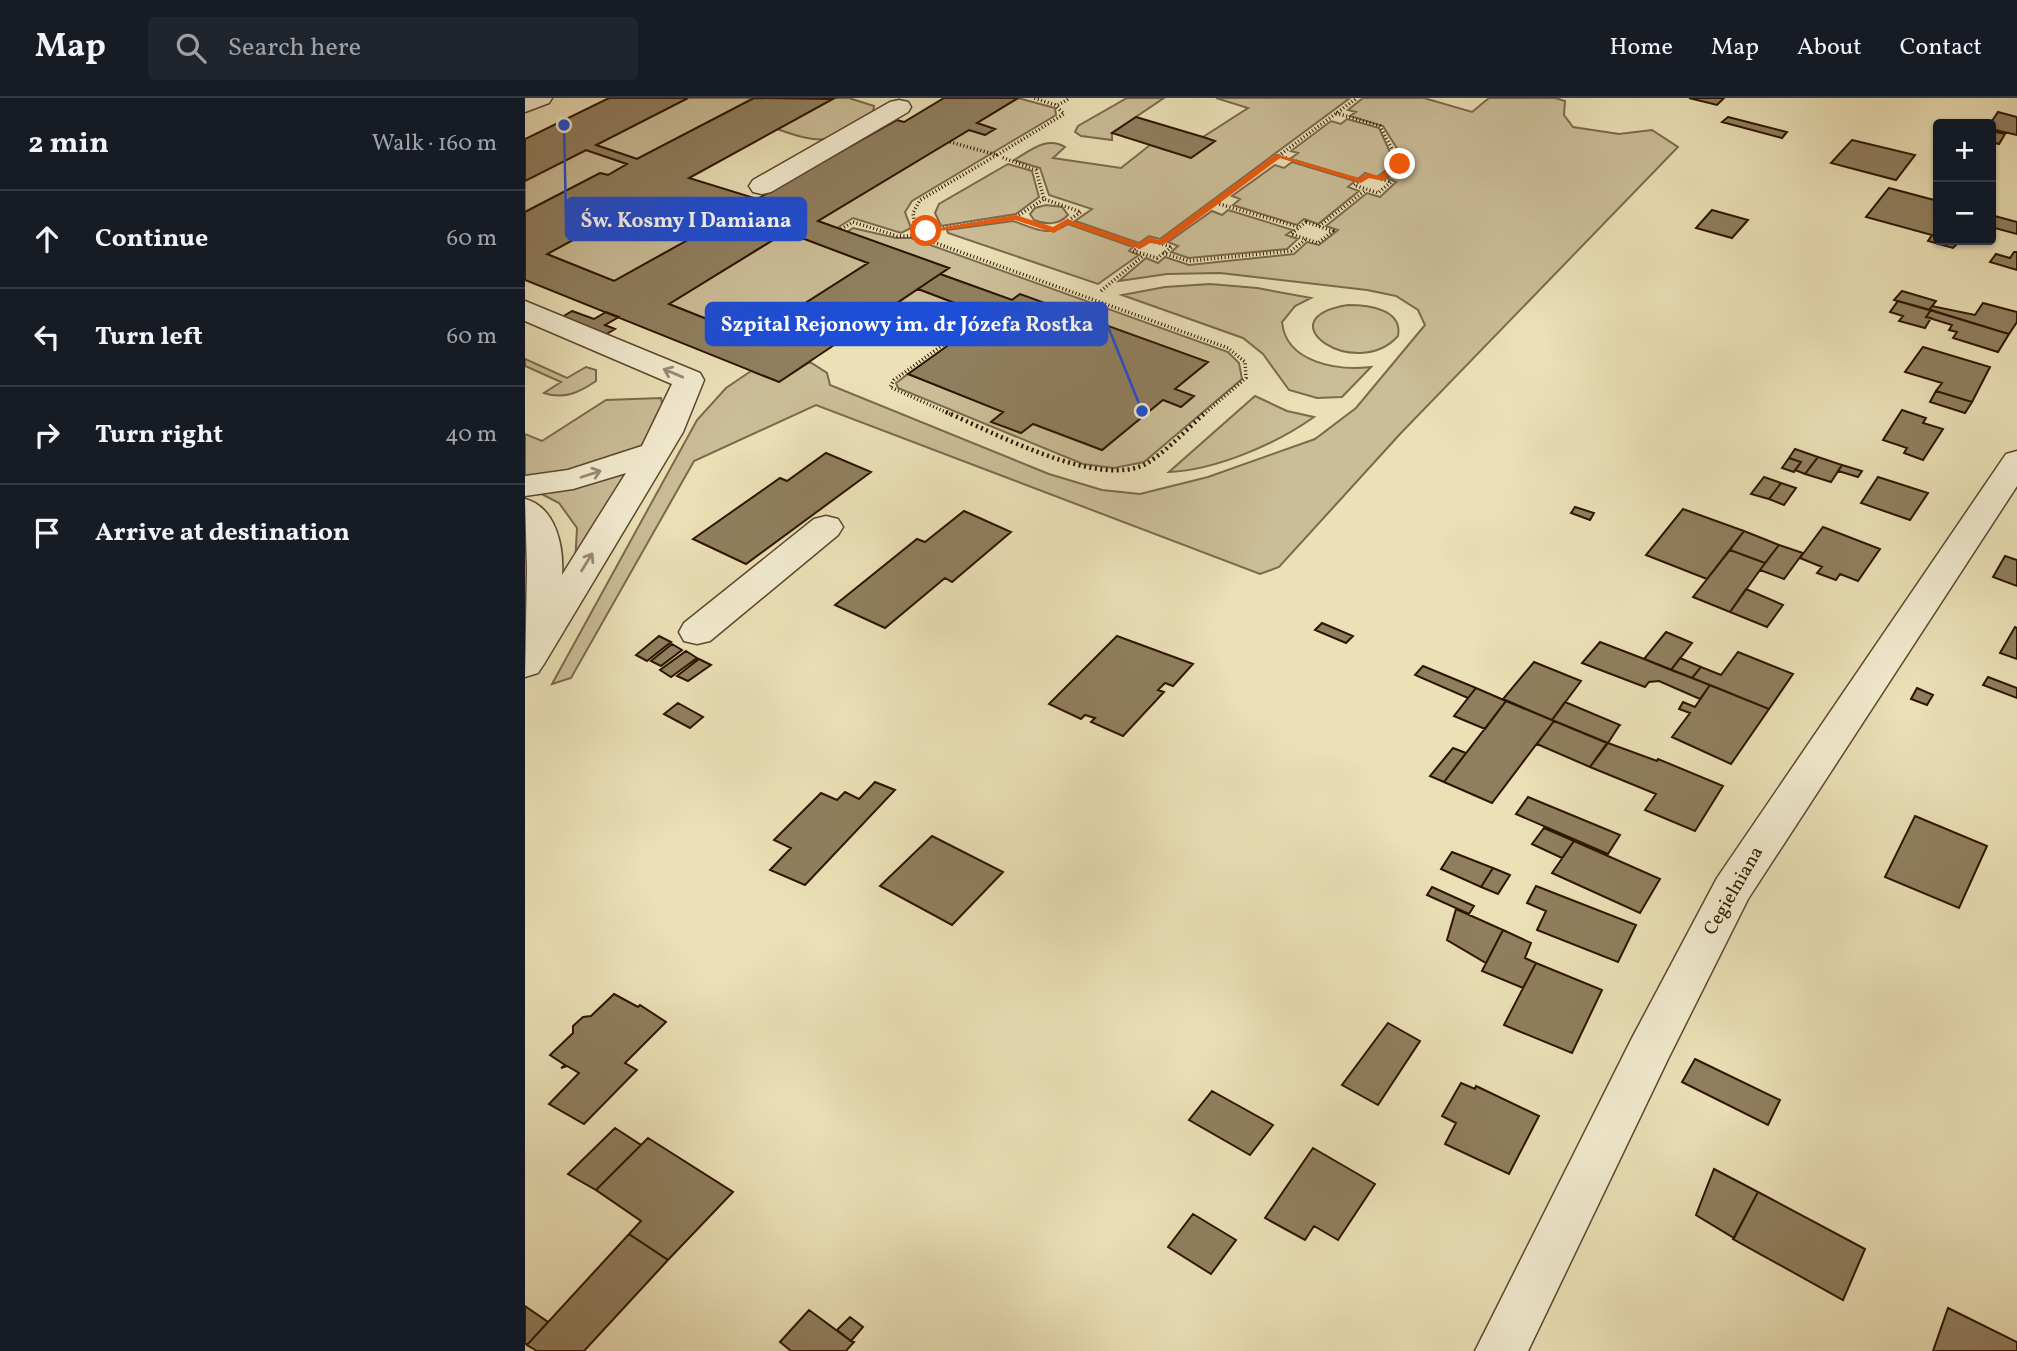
<!DOCTYPE html>
<html lang="en">
<head>
<meta charset="utf-8">
<style>
	:root { --surface:#171b24; --page:#20242c; --text:#f1f3f6; --muted:#9ea1a6; --line:#363941 }
	body { margin:0; font-family:Vollkorn,serif; background:var(--page); color:var(--text) }
	.controls { position:absolute; right:21px; top:21px; display:grid; overflow:hidden; border-radius:7px; box-shadow:0 2px 5px #0004 }
	.controls button { width:63px; height:63px; display:grid; place-items:center; padding:0; border:0; border-bottom:2px solid var(--line); background:var(--surface); color:var(--text); font:35px sans-serif }
	.stop { position:absolute; width:21px; height:21px; margin:-16px; border:5px solid #ea580c; border-radius:50%; background:#fff }
	.stop.end { background:#ea580c; border-color:#fff; box-shadow:0 2px 7px #0008 }
	.list { margin:0; padding:0; list-style:none }
	h2 { display:flex; justify-content:space-between; align-items:center; height:91px; margin:0; padding:0 28px; font-size:30px }
	h2 small { font-size:23px; font-weight:400; color:var(--muted) }
	.list li { display:grid; grid-template-columns:46px 1fr auto; gap:21px; align-items:center; box-sizing:border-box; height:98px; padding:0 28px; border-top:2px solid var(--line) }
	.list b { display:block; font-size:26px; white-space:nowrap }
	.list em { font-size:23px; font-style:normal; color:var(--muted) }
	.icon { flex:none; width:38px; height:38px; fill:none; stroke:currentColor; stroke-width:2; stroke-linecap:round; stroke-linejoin:round }
	.map { position:relative; flex:none; width:1492px; height:1253px; overflow:hidden }
	header { display:flex; align-items:center; gap:42px; box-sizing:border-box; height:98px; padding:0 35px; background:var(--surface); border-bottom:2px solid var(--line) }
	header strong { font-size:33px }
	nav { display:flex; gap:38px; margin-inline-start:auto; font-size:24px }
	.search { width:490px; height:63px; background:var(--page); display:flex; align-items:center; gap:18px; box-sizing:border-box; padding:0 24px; border-radius:7px; color:var(--muted); font-size:26px }
	main { display:flex }
	aside { flex:1; background:var(--surface) }
	.map>svg:first-child { display:block }
	.green { fill:#cbbd97; stroke:#7c694c; stroke-width:2 }
	.building { fill:#907f5f; stroke:#2d1501; stroke-width:2; fill-rule:evenodd }
	.lines { fill:none; stroke-linecap:round; stroke-linejoin:round }
	.minor-casing { stroke:#5c482e; stroke-width:3 }
	.path-far1 { stroke:#2d1501; stroke-width:3.5; stroke-dasharray:1 2.5; stroke-linecap:butt }
	.path { stroke:#2d1501; stroke-width:4.5; stroke-dasharray:2 3.5; stroke-linecap:butt }
	.minor { fill:#f2ebd0; fill-rule:evenodd }
	.oneway { stroke:#998b73 }
	.route { fill:#ea580c }
	.labels { text-anchor:middle; dominant-baseline:central; stroke-width:6; stroke-linejoin:round; paint-order:stroke }
	.street-label { font-size:19px; fill:#2d1501; stroke:#f2ebd0 }
	.leader { fill:none; stroke:#1d4ed8; stroke-width:2.5 }
	.callout-dot { fill:#1d4ed8; stroke:#f2ebd0; stroke-width:2.5 }
	.callout { fill:#1d4ed8; stroke:#1d4ed8; stroke-width:2.5 }
	.callout-label { font-size:21px; text-anchor:middle; font-weight:bold; fill:#fff }
</style>
</head>
<body>
<header>
<strong>Map</strong>
<div class="search"><svg class="icon" aria-label="search" viewBox="0 0 24 24"><circle cx="10" cy="10" r="6"/><path d="M15 15l6 6"/></svg>Search here</div>
<nav><a>Home</a><a>Map</a><a>About</a><a>Contact</a></nav>
</header>
<main>
<aside>
<h2>2 min<small>Walk · 160 m</small></h2>
<ul class="list">
<li><svg class="icon" aria-label="ahead" viewBox="0 0 24 24"><path d="M12 20V5M6 11l6-6 6 6"/></svg><div><b>Continue</b></div><em>60 m</em></li>
<li><svg class="icon" aria-label="left" viewBox="0 0 24 24"><path d="M17 20v-9H6M10 6l-5 5 5 5"/></svg><div><b>Turn left</b></div><em>60 m</em></li>
<li><svg class="icon" aria-label="right" viewBox="0 0 24 24"><path d="M7 20v-9h11M14 6l5 5-5 5"/></svg><div><b>Turn right</b></div><em>40 m</em></li>
<li><svg class="icon" aria-label="arrive" viewBox="0 0 24 24"><path d="M6 21V4h12l-3 4 3 4H6"/></svg><div><b>Arrive at destination</b></div></li>
</ul>
</aside>
<div class="map">
<svg width="1492" height="1253" viewBox="0 0 1492 1253">
	<rect width="100%" height="100%" fill="#ebe0b6"/>
	<filter id="stains"><feTurbulence type="fractalNoise" baseFrequency=".00286" numOctaves="4"/><feColorMatrix values="0 0 0 0 .2 0 0 0 0 .09 0 0 0 0 .02 0 0 0 .5 -.17"/></filter>
	<radialGradient id="worn" r=".72"><stop offset=".6" stop-color="#630" stop-opacity="0"/><stop offset="1" stop-color="#630" stop-opacity=".3"/></radialGradient>
	<!-- green -->
	<path class="green" d="M163,0H229L112,61L71,47Z
		M304,0H324L349,8L348,15C305,44 303,49 252,31L307,1Z
		M493,0L530,10L531,17L387,103L380,114L386,130L376,135L328,120L312,130L293,123L444,32L460,37L469,31L452,25Z
		M602,0H639L587,35V42L556,38L550,34L553,28Z
		M691,0H825L635,141L624,138L614,145L550,123L567,111L524,97L515,70L489,62C506,52 522,38 540,49L528,60L596,70L625,47L666,60L689,43L678,39L723,10Z
		M838,0H899L947,14L964,0H1030L1040,3L1039,17L1048,29L1094,36L1127,32L1153,49L875,336L754,469L735,476L291,307L169,363L46,580L27,586L172,322L201,290L226,273L254,284L285,264L302,275L305,287L524,376L577,392L615,396L683,379L790,341L831,310L900,227L893,212L871,198L842,192L695,175L642,176L594,183L621,160L633,165L640,159L664,167L769,156L782,144L794,147L813,132L801,128L842,95L855,99L871,84L862,80L881,65L858,28L825,18L831,14L823,12Z
		M822,21L854,30L870,65L852,79L840,75L833,81L765,61L773,55L766,53L806,23L816,26Z
		M61,52L102,66L83,77L75,75L0,114V83Z
		M767,64L830,83L823,89L834,93L793,126L779,121L772,127L708,107L715,101L707,98L750,67L759,70Z
		M483,66L507,73L514,99L491,116L416,128L410,115L414,106Z
		M112,107L179,133L89,183L22,156Z
		M521,107L537,109L543,117C534,127 520,127 509,122L505,116L510,110Z
		M703,112L768,132L761,137L773,141L762,151L664,160L646,154L653,148L643,144L687,113L697,117Z
		M488,123C509,130 523,140 543,126L608,149L604,153L614,157L573,186L423,135L422,132Z
		M328,130L371,140H386L703,254L714,265L717,281L619,364L589,370L558,366L373,290L371,285L383,276L577,352L682,264L495,196L487,202L415,176L424,170L322,134Z
		M261,134L343,165L227,239L144,206Z
		M685,186L732,190L786,200L770,208L757,224C761,265 813,273 846,269L817,299L792,300L764,292L738,256L718,240L597,197L640,189Z
		M393,191L464,218L437,237L364,211Z
		M823,207C843,207 878,211 873,238C831,285 737,221 823,207Z
		M0,261L42,280L61,269L71,272V283C55,294 39,302 19,295L36,284L0,268Z
		M730,298L762,313L789,319C751,346 691,372 644,374Z
		M136,300L138,310C132,321 126,339 116,348C90,371 33,374 0,378V336L17,343L81,302Z
		M109,369L50,466L52,430L34,405L9,392Z"/>
	<!-- building -->
	<path class="building" d="M84,0H163L71,47L112,61L229,0L308,1L164,80L232,101L372,22L379,24L419,0H493L452,25L470,31L460,37L444,32L293,123L424,170L254,284L0,182V114L75,75L83,77L102,66L61,52L0,83V41ZM112,107L179,133L89,183L22,156ZM261,134L343,165L227,239L144,206Z
		M1164,0H1199L1192,7Z
		M1473,14L1492,19V37L1466,31V26H1456H1465Z
		M611,19L678,39L690,43L666,60L587,35Z
		M1203,19L1262,34L1257,40L1197,24Z
		M1466,33L1480,36L1474,46L1466,44Z
		M1327,42L1390,57L1371,82L1306,65Z
		M1364,90L1413,103V142H1436L1428,150L1403,143L1407,137L1341,119Z
		M1187,112L1223,122L1207,140L1171,130Z
		M1466,117L1492,124V136L1466,129Z
		M1489,154H1492V172L1465,164L1471,156L1485,160Z
		M415,176L487,202L495,196L683,264L650,291L669,298L656,309L638,302L577,352L508,326L496,335L466,324L478,314L383,276L464,218L393,191Z
		M1377,193L1411,203L1404,212L1369,202Z
		M1373,203L1406,212L1401,219L1406,220L1400,230L1374,223L1378,218L1365,214Z
		M1458,205L1492,214V224L1484,236L1404,212L1407,208L1450,217Z
		M1406,212L1484,236L1473,254L1428,240L1432,234L1424,232L1427,227L1401,219Z
		M47,213L69,221L81,214L94,219L80,227L90,231L63,247L19,230Z
		M1398,249L1465,269L1447,304L1411,293L1417,285L1380,274Z
		M1411,293L1447,304L1440,315L1405,304Z
		M1377,312L1401,320L1398,325L1418,331L1398,362L1379,355L1382,350L1358,342Z
		M1270,351L1293,359L1280,376L1270,372L1276,364L1264,360Z
		M301,355L346,374L221,466L168,441L255,380L262,383Z
		M1293,359L1317,367L1306,384L1280,376Z
		M1264,360L1276,364L1269,374L1257,370Z
		M1317,367L1337,373L1333,379L1313,373Z
		M1239,379L1256,385L1244,401L1226,396Z
		M1353,379L1403,395L1385,422L1336,405Z
		M1256,385L1271,390L1259,407L1244,401Z
		M1050,409L1069,415L1065,422L1046,415Z
		M1158,411L1219,433L1182,481L1121,457Z
		M439,413L486,434L427,484L420,480L360,530L310,507L392,441L400,444Z
		M1298,429L1355,451L1333,483L1315,476L1311,482L1292,475L1297,469L1275,460Z
		M1219,433L1254,447L1240,465L1205,452Z
		M1254,447L1278,455L1259,481L1235,472Z
		M1205,452L1240,465L1205,514L1168,499Z
		M1480,458L1492,462V488L1468,479Z
		M1221,491L1258,507L1242,529L1205,514Z
		M797,525L828,538L821,545L790,532Z
		M1490,529L1492,530V561L1475,555Z
		M1141,534L1167,545L1146,572L1119,561Z
		M134,538L146,544L122,563L111,557Z
		M592,538L668,566L648,588L640,585L633,592L639,594L598,638L566,624L570,620L560,617L556,621L524,606Z
		M1075,544L1127,564L1185,587L1175,601L1134,583L1124,584L1120,589L1057,565Z
		M147,546L157,552L136,568L126,563Z
		M161,553L172,560L146,579L135,572Z
		M1213,554L1268,576L1244,611L1167,580L1176,569L1196,577Z
		M1155,560L1176,569L1167,580L1146,572Z
		M174,561L186,567L163,583L152,578Z
		M1009,564L1056,583L1027,622L978,601Z
		M898,568L951,590L943,600L890,577Z
		M1463,579L1492,590V600L1458,587Z
		M1185,587L1244,611L1206,666L1147,639L1165,615L1154,611L1158,604L1170,609Z
		M951,590L981,603L960,631L929,618Z
		M1392,590L1408,597L1402,607L1386,601Z
		M981,603L1029,623L967,705L919,684Z
		M1040,604L1095,627L1094,628L1083,645L1027,622Z
		M153,605L178,619L165,630L139,616Z
		M1029,623L1082,645L1065,669L1012,646Z
		M1083,645L1132,663L1133,661L1198,688L1170,733L1120,712L1131,696L1065,669Z
		M928,650L941,655L919,684L905,678Z
		M350,684L370,692L280,787L245,772L266,750L249,742L296,695L312,702L320,694L334,701Z
		M1003,699L1095,737L1083,756L991,716Z
		M1390,718L1462,748L1434,810L1360,779Z
		M1019,730L1049,743L1037,760L1007,746Z
		M407,738L478,774L427,827L355,788Z
		M1049,743L1135,781L1115,815L1027,775Z
		M927,754L968,770L956,789L916,771Z
		M968,770L985,777L973,796L956,789Z
		M1011,788L1111,827L1093,864L1012,832L1021,813L1002,805Z
		M907,789L949,808L944,816L902,797Z
		M931,811L978,832L961,865L922,842Z
		M978,832L1006,845L1000,860L1011,865L998,890L957,873Z
		M1011,865L1077,892L1047,955L979,927Z
		M89,896L113,909L115,907L141,924L100,965L112,972L59,1026L24,1006L54,975L42,968L36,970L40,967L25,957L48,935V928L58,919L66,918Z
		M863,925L895,943L853,1007L817,987Z
		M1170,961L1255,1002L1243,1027L1157,984Z
		M936,985L950,991L951,988L1014,1018L984,1076L920,1046L931,1025L917,1018Z
		M687,993L748,1027L725,1057L664,1022Z
		M90,1030L116,1047L71,1092L43,1076Z
		M123,1040L208,1094L143,1162L104,1136L116,1123L71,1092Z
		M788,1050L850,1086L813,1142L789,1128L780,1142L740,1120Z
		M1189,1071L1233,1094L1209,1140L1171,1117Z
		M1233,1094L1340,1151L1318,1202L1208,1141Z
		M668,1116L711,1142L686,1176L643,1149Z
		M104,1136L143,1162L59,1253H12L2,1247Z
		M0,1208L23,1224L2,1247L0,1245Z
		M1423,1210L1492,1244V1253H1408Z
		M284,1212L326,1243L329,1244L321,1253H266L255,1244Z
		M325,1219L338,1229L326,1243L312,1232Z"/>
	<g class="lines">
		<defs>
			<path id="minor" d="M0,0H27L24,5L0,14Z
				M374,2L383,4L386,9L383,14L246,94L237,96L228,94L224,88L228,82L365,4Z
				M0,203L175,275L179,282L158,334L19,566L13,575L0,579L2,471L0,401C31,409 39,449 37,477L101,375L48,391L0,398V378L43,372L117,348L147,286L0,223Z
				M1492,353V388L1223,801L1143,961L1003,1253H950L1107,940L1192,780L1481,356Z
				M301,418L313,421L318,429L313,437L185,543L172,546L159,543L154,534L159,525L289,421Z"/>
		</defs>
		<!-- minor casing -->
		<use href="#minor" class="minor-casing"/>
		<!-- path-far1 -->
		<path class="path-far1" d="M533,7L545,0
			M811,15L855,28L875,66L856,80
			M472,57L539,16L530,7L509,0
			M754,58L836,83
			M843,77L866,84L853,95L829,87Z
			M691,105L773,129
			M492,120L529,132L556,114L519,101
			M542,123L615,148
			M781,124L808,133L793,145L766,136Z
			M794,128L841,92
			M316,131L328,124L372,138H391L703,250L720,264L721,280L679,316
			M401,133L491,119L519,101L511,72L476,59
			M391,138L388,115L395,102L472,57L425,44
			M624,142L647,149L632,160L608,153Z
			M635,145L832,0
			M638,155L664,163L766,153L781,141
			M576,193L619,157
			M425,316L365,289L369,282L433,236"/>
		<!-- path -->
		<path class="path" d="M421,314C468,334 578,394 624,364C645,350 663,330 681,314"/>
		<!-- minor -->
		<use href="#minor" class="minor"/>
	</g>
	<!-- one-way arrows -->
	<defs><path id="oneway-shaft" d="M-6 0H5M1.5-3L5.5 0L1.5 3" fill="none" stroke-width="1.6" stroke-linecap="round" stroke-linejoin="round" transform="scale(1.75)"/></defs>
	<g class="oneway">
		<use href="#oneway-shaft" transform="translate(148 275) rotate(-157)"/>
		<use href="#oneway-shaft" transform="translate(66 376) rotate(-18)"/>
		<use href="#oneway-shaft" transform="translate(62 464) rotate(-58)"/>
	</g>
	<!-- route -->
	<path class="route" d="M751,56L834,80L843,75L854,78L873,64L879,66L858,83L844,80L836,85L755,60L638,147L625,145L615,151L543,126L529,135L490,122L401,135L397,133L491,117L528,129L542,121L614,145L624,139L634,142Z"/>
	<g class="labels">
		<!-- street labels -->
		<g class="street-label">
			<text transform="translate(1209 793) rotate(-60)">Cegielniana</text>
		</g>
	</g>
	<!-- callouts -->
	<path class="leader" d="M39 27L41 121M617 313L582 226"/>
	<g class="callout-dot">
		<circle cx="39" cy="27" r="7"/>
		<circle cx="617" cy="313" r="7"/>
	</g>
	<g class="callout">
		<rect x="41" y="100" width="240" height="42" rx="7"/>
		<rect x="181" y="205" width="401" height="42" rx="7"/>
	</g>
	<g class="callout-label">
		<text x="161" y="129">Św. Kosmy I Damiana</text>
		<text x="382" y="233">Szpital Rejonowy im. dr Józefa Rostka</text>
	</g>
	<rect width="100%" height="100%" filter="url(#stains)"/>
	<rect width="100%" height="100%" fill="url(#worn)"/>
</svg>
<div class="controls">
<button>+</button>
<button>−</button>
</div>
<div class="stop" style="left:401px;top:133px"></div>
<div class="stop end" style="left:875px;top:66px"></div>
</div>
</main>
</body>
</html>
